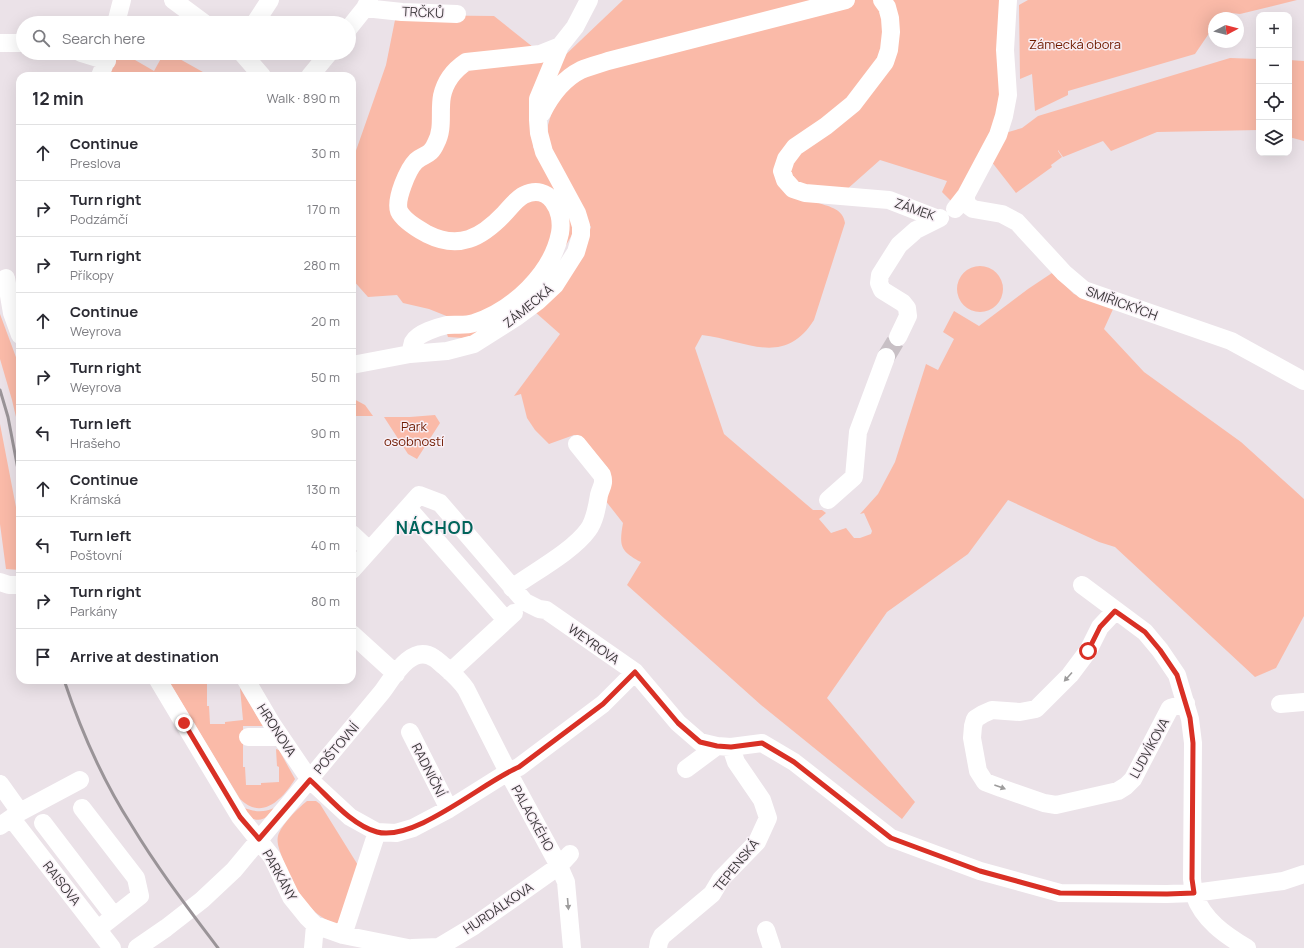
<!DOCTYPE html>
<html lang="en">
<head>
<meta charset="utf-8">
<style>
	:root { --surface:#fff; --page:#f7f7f7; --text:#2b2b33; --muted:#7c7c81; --line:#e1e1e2 }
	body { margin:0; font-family:Manrope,sans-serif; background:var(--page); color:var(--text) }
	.controls { position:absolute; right:12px; top:12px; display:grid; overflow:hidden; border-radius:8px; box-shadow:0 4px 16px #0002 }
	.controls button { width:36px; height:36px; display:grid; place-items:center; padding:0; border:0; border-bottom:1px solid var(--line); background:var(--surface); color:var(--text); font:20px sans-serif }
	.compass { position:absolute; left:1208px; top:12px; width:36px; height:36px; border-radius:50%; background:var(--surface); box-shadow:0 4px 16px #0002; rotate:83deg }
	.stop { position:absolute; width:12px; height:12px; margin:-9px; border:3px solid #d93025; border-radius:50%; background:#fff }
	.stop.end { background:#d93025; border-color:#fff; box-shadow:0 1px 4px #0008 }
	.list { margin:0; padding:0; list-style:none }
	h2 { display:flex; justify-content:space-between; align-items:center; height:52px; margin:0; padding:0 16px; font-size:17px }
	h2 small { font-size:13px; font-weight:400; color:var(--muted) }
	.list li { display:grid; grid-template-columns:26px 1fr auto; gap:12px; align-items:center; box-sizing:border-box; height:56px; padding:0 16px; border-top:1px solid var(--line) }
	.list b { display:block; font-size:15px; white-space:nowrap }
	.list p { margin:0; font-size:13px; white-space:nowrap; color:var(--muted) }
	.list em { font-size:13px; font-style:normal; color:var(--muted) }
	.icon { flex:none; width:22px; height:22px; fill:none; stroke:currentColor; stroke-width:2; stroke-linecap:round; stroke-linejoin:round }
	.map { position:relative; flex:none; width:1304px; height:948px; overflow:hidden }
	.search { position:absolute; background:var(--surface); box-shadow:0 4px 16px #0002; left:16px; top:16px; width:340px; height:44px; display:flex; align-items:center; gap:10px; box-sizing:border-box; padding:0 14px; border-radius:22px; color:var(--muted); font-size:15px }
	.panel { position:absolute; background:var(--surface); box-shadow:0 4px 16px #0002; left:16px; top:72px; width:340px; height:612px; border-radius:12px }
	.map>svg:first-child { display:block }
	.green { fill:#fabaa8 }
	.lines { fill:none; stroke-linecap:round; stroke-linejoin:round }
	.minor-tunnel { stroke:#c8c0c5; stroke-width:18; stroke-dasharray:18 9; stroke-linecap:butt }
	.minor { stroke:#fff; stroke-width:18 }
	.rail { stroke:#9a9498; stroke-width:3 }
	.oneway { fill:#9d9c9c }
	.route { stroke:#d93025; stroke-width:5 }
	.labels { text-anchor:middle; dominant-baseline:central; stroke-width:3; stroke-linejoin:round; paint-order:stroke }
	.street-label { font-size:13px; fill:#3b383a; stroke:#f8eff6 }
	.park-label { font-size:13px; fill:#701b00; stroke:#f8eff6 }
	.district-label { font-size:17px; font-weight:bold; letter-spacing:1px; fill:#01645b; stroke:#f8eff6 }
</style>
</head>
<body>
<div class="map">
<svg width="1304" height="948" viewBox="0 0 1304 948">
	<rect width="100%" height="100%" fill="#ebe2e8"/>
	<!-- green -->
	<path class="green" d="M623,0H1004L1001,84L995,123L954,204L942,192L947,181L880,160L845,191L819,203C830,207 843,209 845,223L814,320C784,368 745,340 702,335L695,348L724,434L813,510H822L826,513L819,519L831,533L846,528L854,538H860L871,534L872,531L864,513L860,514L878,494L895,462L926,364L938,370L954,339L943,332L954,311L979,326L1028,289L1052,273L1074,294L1114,307L1104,329L1144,372L1241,442L1304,499V616L1276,668L1255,677L1115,547L1099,542L1008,500L968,554L887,612L827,698L915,802L902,819L761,705L627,585L641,562C620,551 619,546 623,523L605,500L610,485L608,468L583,438L574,435L549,444L535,430L527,418L521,394L514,396L560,334L535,312L581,255L591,227L547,149L548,125L553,108L544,94L560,60Z
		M1028,0H1297L1240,14L1223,12L1219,18H1214V26L1195,54L1068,91V95L1035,111L1032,74L1020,79L1019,5Z
		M396,15L494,16L548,59L532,106L533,147L572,220L573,233L544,284L484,333L463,338L448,337L442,319L449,317L429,309L403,303L397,295L368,297L352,279V162L386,65Z
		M119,53H123L154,71L164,53H169L210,76H109Z
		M1230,58L1259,59V130L1157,132L1111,151L1103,141L1063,157L1058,150V151L1062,157L1051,165L1052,167L1016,193L991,161L1005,133L1022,128L1038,116Z
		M1289,60L1304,61V141L1289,137Z
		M957 289a23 23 0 1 1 46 0a23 23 0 1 1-46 0Z
		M0,314L20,368V434L12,400L0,359Z
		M352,398L365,405L373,416H355L352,414Z
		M435,415L440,423L417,459L408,454L384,417H410Z
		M0,424L20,528V570L6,569L0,524Z
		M168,680H207V706H209L210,724H225V722L243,720L240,688L263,726H243V767H245L246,785H261V783L279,782V767L277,766L276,749L279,750L295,779C283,799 262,821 240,799Z
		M307,801H316L320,804L361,870L342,927C336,924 330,922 325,919C304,907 292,882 283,860C281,853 276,844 278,836C281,825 298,808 307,801Z
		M242,807C254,812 263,813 274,808C268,816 264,822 253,819Z"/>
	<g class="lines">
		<!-- minor-tunnel -->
		<path class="minor-tunnel" d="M886,357L898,337"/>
		<!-- minor -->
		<path class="minor" d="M173,0L204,23
			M882,0L887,7L890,18L891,32L889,50L885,62L853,104L826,126L795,147L786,159L782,171L785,180L793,189L805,193L889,200L938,219L940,218
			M365,8L402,12L457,14
			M116,23L122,0
			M255,23L270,0
			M349,28L365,8L369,0
			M0,43H23
			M81,53L107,61
			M242,53L262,76
			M100,76L109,53
			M310,76L329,53
			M542,113C551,95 563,79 581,70C590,66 599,64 608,61L846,0
			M966,195V202L969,206L973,209L1002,214L1017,222L1064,273L1084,290L1231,341L1304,381
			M955,209L966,195L998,135L1004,116L1008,95L1005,50L1008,0
			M6,278L12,313L20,335
			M898,337L908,316L907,308L903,303L882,290L879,283L880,275L899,245L916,230L938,219
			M410,354C411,350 412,346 413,342C418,333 438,327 447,325C456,324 465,326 474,323C513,310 552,274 560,233C564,210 549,183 524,195C516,199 510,208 504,214C481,238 459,250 427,234C418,229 403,220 399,211C395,199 408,169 416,161C425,153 430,157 436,143C444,128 439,112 442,96C445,82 454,70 466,62L540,54L560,46
			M352,365L410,354L447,351L474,344L515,318L538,301L555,285L576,252L581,235V226L577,213L544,152L539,133L538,120V99L560,46L575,27L589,0
			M828,500L854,477L858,432L886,357
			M408,508L506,620
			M352,534L369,550
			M352,570L419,495L440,503L525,602L539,609L546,610L635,672L678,723L700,742L717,746L731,747L762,743L794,762L891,838L980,871L1060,893L1167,894L1194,893L1283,881L1304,874
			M0,582L9,585H20
			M1082,585L1145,632L1160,650L1177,675L1190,719L1193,743L1192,879C1193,884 1192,889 1194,894C1203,920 1225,935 1247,948
			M512,588C534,572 573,551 588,530C595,521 597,507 599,495C601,487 605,484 602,475L577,444
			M1115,611L1100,627L1088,651L1070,675L1036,709L1020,712L992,710L983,714L975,719L973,726L972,738L978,771L985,782L1001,788L1044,803L1056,805L1118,791L1126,786L1133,779L1170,708L1186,703
			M352,634L396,674
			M450,672L514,613
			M158,680L240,817L272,857L291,897L308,918L315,925L343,935L408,948
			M246,680L272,724L310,780L350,817L377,832L396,833L413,828L449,809L508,772L519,767L603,704L635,672
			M1280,704L1304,702
			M410,732L449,809
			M248,737H281
			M686,769L717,746
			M0,784L20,812
			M82,808L136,878L140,896L98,929
			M12,819L112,948
			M43,823L114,916
			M0,826L20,812L80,780
			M766,930L772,948
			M343,935L377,832
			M137,948L166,928L202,900L234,870L382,692C393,677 412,643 434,658C438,660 441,664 444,666C452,673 460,680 466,689L508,772L559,866L566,882L572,948
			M313,948L315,925
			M412,948L439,947L474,926L559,866L570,854
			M658,948L659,942L662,936L712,894L721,879L757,842L768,818L762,800L736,762L731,747"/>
		<!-- rail -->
		<path class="rail" d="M0,390L8,417L20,480
			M64,680C81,731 103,781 132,826C158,869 188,908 218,948"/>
	</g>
	<!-- one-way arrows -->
	<defs><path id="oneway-solid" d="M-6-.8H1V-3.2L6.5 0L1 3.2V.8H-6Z"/></defs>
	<g class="oneway">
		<use href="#oneway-solid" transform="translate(1068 677) rotate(132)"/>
		<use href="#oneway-solid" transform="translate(1000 787) rotate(20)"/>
		<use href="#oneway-solid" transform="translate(568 904) rotate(85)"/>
	</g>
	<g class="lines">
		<!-- route -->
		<path class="route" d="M184,723L240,817L259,839L310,780C329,797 351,825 377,832C415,842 483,782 519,767L603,704L635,672L678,723L700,742L717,746L731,747L762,743L794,762L891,838L980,871L1060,893L1167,894L1194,893L1192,879L1193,743L1190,718L1177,675L1160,650L1145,632L1115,611L1100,627L1088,651"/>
	</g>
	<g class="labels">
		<!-- street labels -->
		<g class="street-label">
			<text transform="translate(423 12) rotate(3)">TRČKŮ</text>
			<text transform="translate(915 209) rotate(19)">ZÁMEK</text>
			<text transform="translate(1122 303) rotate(20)">SMIŘICKÝCH</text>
			<text transform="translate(528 306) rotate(-39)">ZÁMECKÁ</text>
			<text transform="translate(594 644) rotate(35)">WEYROVA</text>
			<text transform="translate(277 730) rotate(57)">HRONOVA</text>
			<text transform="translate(336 748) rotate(-50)">POŠTOVNÍ</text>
			<text transform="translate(1149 748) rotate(-61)">LUDVÍKOVA</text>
			<text transform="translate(429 770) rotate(63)">RADNIČNÍ</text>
			<text transform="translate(533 818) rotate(61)">PALACKÉHO</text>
			<text transform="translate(736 865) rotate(-51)">TEPENSKÁ</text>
			<text transform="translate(280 875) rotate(61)">PARKÁNY</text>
			<text transform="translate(62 883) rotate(52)">RAISOVA</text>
			<text transform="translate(498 908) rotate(-34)">HURDÁLKOVA</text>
		</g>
		<!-- park labels -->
		<g class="park-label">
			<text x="1075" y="44">Zámecká obora</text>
			<text x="414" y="426">Park<tspan x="414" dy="15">osobností</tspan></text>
		</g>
		<!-- district labels -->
		<g class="district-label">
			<text x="435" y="527">NÁCHOD</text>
		</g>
	</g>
</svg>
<div class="controls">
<button>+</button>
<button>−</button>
<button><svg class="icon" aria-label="locate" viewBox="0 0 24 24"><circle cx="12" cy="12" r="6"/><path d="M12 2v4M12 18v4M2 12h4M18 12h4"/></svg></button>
<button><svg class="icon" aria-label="layers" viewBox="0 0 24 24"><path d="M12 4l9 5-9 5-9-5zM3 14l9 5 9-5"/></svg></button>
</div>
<svg class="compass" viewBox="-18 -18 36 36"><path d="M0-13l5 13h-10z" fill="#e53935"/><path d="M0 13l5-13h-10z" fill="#7c7c81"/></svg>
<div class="stop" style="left:1088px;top:651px"></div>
<div class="stop end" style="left:184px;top:723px"></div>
<div class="search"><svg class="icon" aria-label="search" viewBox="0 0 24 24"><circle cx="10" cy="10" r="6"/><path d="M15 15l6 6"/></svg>Search here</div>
<section class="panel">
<h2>12 min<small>Walk · 890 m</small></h2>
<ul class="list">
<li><svg class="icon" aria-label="ahead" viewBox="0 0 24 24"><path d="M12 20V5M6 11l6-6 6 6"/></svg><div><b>Continue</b><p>Preslova</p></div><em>30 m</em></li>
<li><svg class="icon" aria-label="right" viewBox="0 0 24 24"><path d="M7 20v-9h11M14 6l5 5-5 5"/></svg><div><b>Turn right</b><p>Podzámčí</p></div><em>170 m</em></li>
<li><svg class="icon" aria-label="right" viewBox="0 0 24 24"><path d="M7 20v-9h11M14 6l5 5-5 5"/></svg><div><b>Turn right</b><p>Příkopy</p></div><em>280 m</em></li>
<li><svg class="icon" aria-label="ahead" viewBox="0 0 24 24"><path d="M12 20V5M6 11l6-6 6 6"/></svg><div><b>Continue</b><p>Weyrova</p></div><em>20 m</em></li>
<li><svg class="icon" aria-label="right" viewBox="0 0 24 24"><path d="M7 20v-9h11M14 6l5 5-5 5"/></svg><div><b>Turn right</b><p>Weyrova</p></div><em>50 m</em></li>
<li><svg class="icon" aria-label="left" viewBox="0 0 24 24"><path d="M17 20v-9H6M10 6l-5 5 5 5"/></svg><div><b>Turn left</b><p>Hrašeho</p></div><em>90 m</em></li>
<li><svg class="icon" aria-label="ahead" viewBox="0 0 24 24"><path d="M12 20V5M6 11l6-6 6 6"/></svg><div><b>Continue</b><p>Krámská</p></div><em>130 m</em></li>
<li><svg class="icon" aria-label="left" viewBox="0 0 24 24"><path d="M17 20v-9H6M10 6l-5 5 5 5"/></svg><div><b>Turn left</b><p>Poštovní</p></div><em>40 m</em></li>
<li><svg class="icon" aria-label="right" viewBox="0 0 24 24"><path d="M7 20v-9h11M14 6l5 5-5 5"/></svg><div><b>Turn right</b><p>Parkány</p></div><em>80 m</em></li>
<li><svg class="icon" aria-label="arrive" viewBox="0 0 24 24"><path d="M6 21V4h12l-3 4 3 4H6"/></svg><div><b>Arrive at destination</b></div></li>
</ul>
</section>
</div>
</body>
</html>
